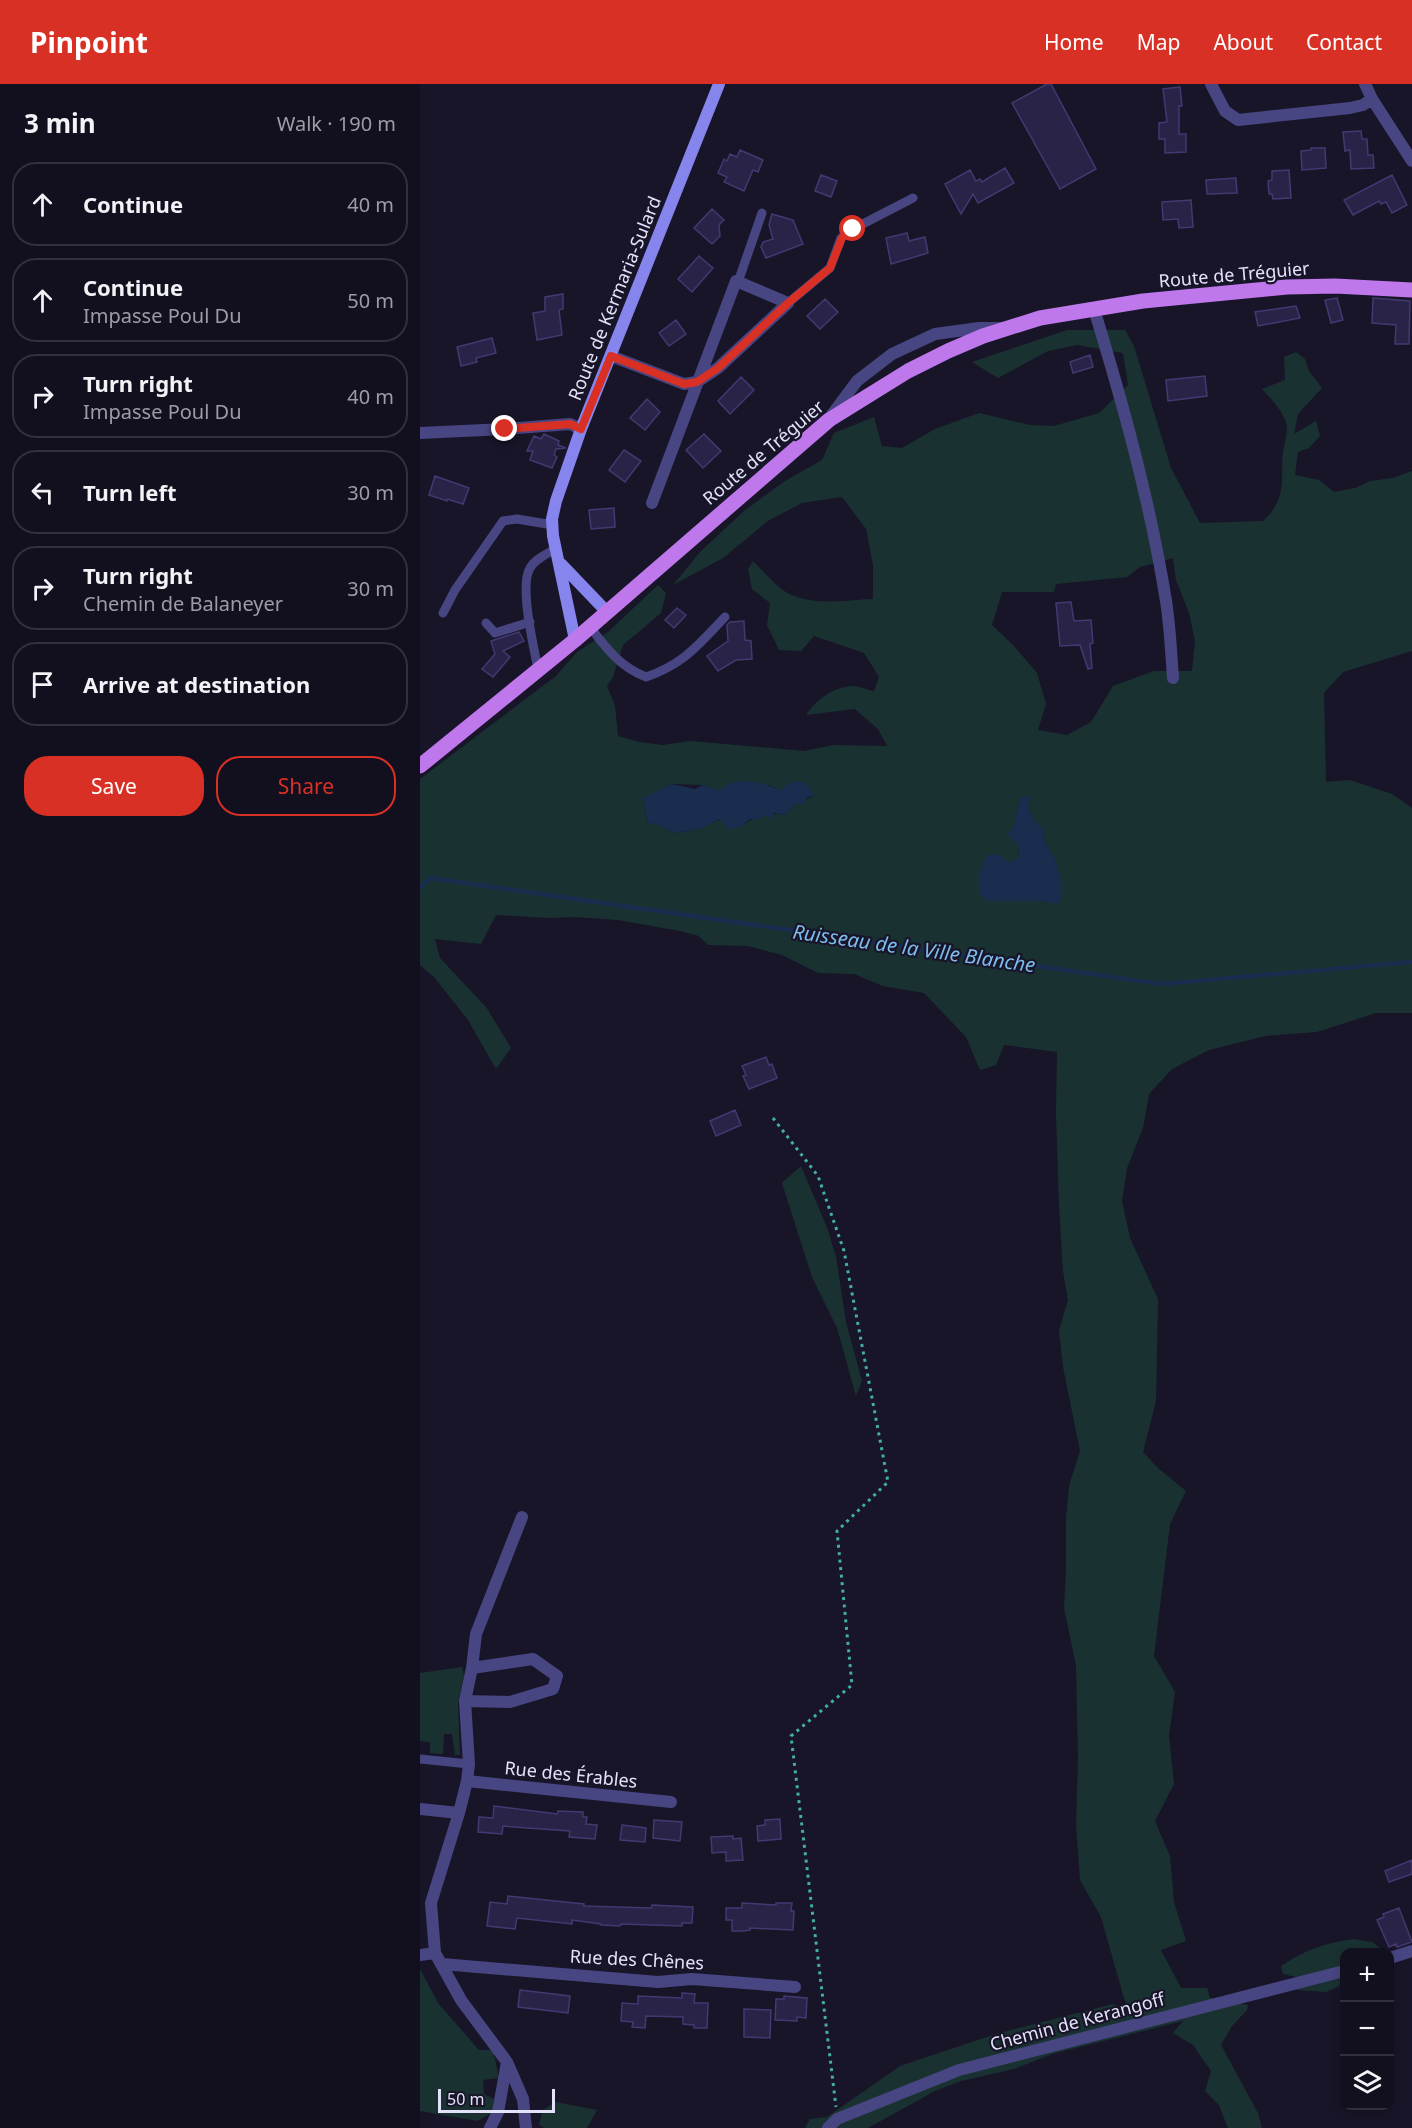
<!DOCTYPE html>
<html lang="en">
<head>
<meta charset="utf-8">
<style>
	:root { --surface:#12101f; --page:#1f1e2c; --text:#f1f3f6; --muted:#9c9da4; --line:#31303d; --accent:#d93025 }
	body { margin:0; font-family:"Noto Sans",sans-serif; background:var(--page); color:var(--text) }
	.controls { position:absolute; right:18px; bottom:18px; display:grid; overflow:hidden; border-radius:12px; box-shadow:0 3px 9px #0003 }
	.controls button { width:54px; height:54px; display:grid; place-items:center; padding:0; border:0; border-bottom:2px solid var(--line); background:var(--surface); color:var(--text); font:30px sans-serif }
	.scale { position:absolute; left:18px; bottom:15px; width:117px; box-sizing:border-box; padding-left:6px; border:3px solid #e4e1fb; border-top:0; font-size:16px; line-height:21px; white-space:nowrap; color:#e4e1fb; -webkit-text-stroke:4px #181529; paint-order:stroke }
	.stop { position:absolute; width:18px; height:18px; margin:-14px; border:4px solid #d93025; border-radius:50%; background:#fff }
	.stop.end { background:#d93025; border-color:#fff; box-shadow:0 2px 6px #0008 }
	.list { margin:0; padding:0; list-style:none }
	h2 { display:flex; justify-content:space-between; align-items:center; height:78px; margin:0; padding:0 24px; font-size:26px }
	h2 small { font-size:20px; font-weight:400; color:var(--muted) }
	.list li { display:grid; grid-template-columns:39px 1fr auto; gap:18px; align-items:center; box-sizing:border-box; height:84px; margin:0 12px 12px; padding:0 12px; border:2px solid var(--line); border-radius:24px }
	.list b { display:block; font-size:22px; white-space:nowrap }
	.list p { margin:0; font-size:20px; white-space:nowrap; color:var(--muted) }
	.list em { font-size:20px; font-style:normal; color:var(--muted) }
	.actions { display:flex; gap:12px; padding:18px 24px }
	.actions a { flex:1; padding:14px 0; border:2px solid var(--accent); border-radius:24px; text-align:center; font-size:21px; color:var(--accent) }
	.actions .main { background:var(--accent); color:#fff }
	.icon { flex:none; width:33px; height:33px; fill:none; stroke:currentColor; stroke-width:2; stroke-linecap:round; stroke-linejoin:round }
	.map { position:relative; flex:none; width:992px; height:2044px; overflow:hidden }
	header { display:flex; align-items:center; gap:36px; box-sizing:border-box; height:84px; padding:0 30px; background:var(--accent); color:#fff }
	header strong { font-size:28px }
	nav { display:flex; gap:33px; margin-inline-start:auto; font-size:21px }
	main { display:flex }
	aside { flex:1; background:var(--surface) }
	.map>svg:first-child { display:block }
	.green { fill:#193231; fill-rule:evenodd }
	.water { fill:#192e4e }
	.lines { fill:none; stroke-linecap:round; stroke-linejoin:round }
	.stream { stroke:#192e4e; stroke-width:4.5 }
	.building { fill:#2a2348; stroke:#433971; stroke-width:1.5 }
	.path { stroke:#42aea6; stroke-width:3; stroke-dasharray:3 4.5; stroke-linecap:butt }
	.lane { stroke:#484682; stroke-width:9 }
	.street { stroke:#484682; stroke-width:12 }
	.secondary { stroke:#8685ee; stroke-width:12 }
	.primary { stroke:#bf77ec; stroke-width:15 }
	.route { stroke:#d93025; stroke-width:8 }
	.labels { text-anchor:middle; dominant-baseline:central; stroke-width:4.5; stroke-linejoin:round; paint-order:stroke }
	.street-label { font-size:18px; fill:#e4e1fb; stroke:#181529 }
	.water-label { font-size:20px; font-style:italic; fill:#7dbbed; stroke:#181529 }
</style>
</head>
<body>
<header>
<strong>Pinpoint</strong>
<nav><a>Home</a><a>Map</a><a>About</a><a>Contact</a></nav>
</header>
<main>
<aside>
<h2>3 min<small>Walk · 190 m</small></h2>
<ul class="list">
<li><svg class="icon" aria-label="ahead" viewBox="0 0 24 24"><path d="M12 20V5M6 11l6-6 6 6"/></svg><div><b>Continue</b></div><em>40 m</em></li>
<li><svg class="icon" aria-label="ahead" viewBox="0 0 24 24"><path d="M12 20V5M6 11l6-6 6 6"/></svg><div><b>Continue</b><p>Impasse Poul Du</p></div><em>50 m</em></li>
<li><svg class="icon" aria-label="right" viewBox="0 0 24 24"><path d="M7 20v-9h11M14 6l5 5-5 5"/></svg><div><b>Turn right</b><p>Impasse Poul Du</p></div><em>40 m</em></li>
<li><svg class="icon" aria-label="left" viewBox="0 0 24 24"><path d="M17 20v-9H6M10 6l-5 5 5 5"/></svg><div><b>Turn left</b></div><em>30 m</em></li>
<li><svg class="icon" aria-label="right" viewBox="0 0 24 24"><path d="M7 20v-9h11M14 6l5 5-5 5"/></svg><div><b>Turn right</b><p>Chemin de Balaneyer</p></div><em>30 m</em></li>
<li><svg class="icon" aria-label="arrive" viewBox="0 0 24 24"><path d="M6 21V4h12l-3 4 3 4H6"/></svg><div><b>Arrive at destination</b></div></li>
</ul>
<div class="actions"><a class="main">Save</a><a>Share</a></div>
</aside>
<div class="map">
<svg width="992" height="2044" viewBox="0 0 992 2044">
	<rect width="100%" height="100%" fill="#181529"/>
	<!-- green -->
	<path class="green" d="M647,246H705L714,262L751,384L780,439L843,437C868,413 860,397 863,368C864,360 867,352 867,344C866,330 851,315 842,305L865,296L864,273L876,268L885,275L889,287L902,304L878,330L874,350L896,337L900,352L889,364L878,368L875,391L899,396L914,408L935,404L950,397L973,394L992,387V567L923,588L904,609L906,698L930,696L972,710L992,724V929H956L897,948L845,952L789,966L752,985L729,1010L723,1044L707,1084L702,1117L710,1154L738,1215L736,1317L723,1368L738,1384L766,1407L750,1440L734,1572L755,1608L749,1652L754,1700L735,1737L750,1772L754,1818L766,1857L741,1866L761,1904H787L790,1914L828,1921L827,1926L812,1942L801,1961L838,2029L842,2044H808L799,2021L785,2007L791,1987L773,1961L753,1949L763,1937L632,1970L594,1985L541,1997L515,2007L448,2044H385L390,2035L407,2033L480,1982L579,1949L693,1920L710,1928L704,1914L681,1833L660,1796L656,1740L658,1675L656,1581L644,1524L646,1488V1436L649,1402L660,1367L643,1283L639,1246L648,1216L643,1187L639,1122L636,1029L637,968L584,961L576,981L560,986L546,953L504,909L463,902L434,890L398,889L362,871L328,862L288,861L279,852L260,847L198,836L154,833L130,834L76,831L61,860L15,855L20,874L66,923L91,964L76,985L48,936L14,893L0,881V695L136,592L157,568L188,548L238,501L246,509L241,529L203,561L193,593L187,602L195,622L198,652L219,658L243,661L270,657L384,667L413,661L467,662L458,645L435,625L386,631C395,616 416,601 435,602C441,603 448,606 454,607L459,593L444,569L394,552L381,567L359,566L347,541L350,519L332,505L328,485L333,477C346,490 360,508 377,513C401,521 428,516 453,515V481L446,445L422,413L382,419L348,437L303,474L253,501L280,468L324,427L365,397L402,376L414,349L454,333L462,362L482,364L515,345L559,329L610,341L634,342L679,329L708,301L703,269L657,261L628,267L578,294L552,278ZM753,474L756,496L769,529L775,557L772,587H734L693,602L671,638L647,651L618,646L626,620L617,589L594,562L572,541L582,508H634L636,500L707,493L720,483ZM252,700L283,701L300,707L349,701L361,706L395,711L376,720L364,731C348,728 334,731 322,742L301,735L280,745L256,749L233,739L228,741L223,715ZM600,715L608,723L614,737L622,743L625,758L635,775L638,819L623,817L589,779L599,773L598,760L593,745Z
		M381,1082L408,1146L416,1173L426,1238L442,1297L436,1312L417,1244L392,1193L362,1099Z
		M42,1583L44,1591L38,1620L40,1671H35L32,1650H24L23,1670L10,1669V1658L0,1657V1589Z
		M933,1855L952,1858L966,1868H924V1900L906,1908L877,1906L876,1893L863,1890L861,1882C885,1866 905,1859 933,1855Z
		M0,1885L18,1919L59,1966H73L79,1994L63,1996L64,2010L74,2015L73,2028L58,2037L0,2027Z
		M136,2018L177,2026L167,2044H124L119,2040L123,2026Z"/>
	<!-- water -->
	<path class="water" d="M377,697L384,698L395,711L386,714V720H376L364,731L354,729L350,735L345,730L340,735H330L322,742L308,746L300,735L280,745L255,749L233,739L228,741L223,714L252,700L275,705L283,701L300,707C314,690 343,699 361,706L367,700Z
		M610,712L608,723L614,737L622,743L625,758L635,775L642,799V813L638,820L623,817H567L559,810V790L567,771H580L589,779L599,773L598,760L587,750L593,744L600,714Z"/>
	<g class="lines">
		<!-- stream -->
		<path class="stream" d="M0,803L11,794L741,900L992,878"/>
	</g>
	<!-- building -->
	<path class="building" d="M627,0H631L676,85L640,105L592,19Z
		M760,3L762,22H759V50H766V68L745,69V55H739V39L747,38L743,5Z
		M941,47L942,55H947L948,71H953L954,84L931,85L930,66L925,67L923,48Z
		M891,64H905L906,84L882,86L881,67L891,66Z
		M320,66L343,76L338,88L333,86L324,107L304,98L307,93L298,89L304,75L307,77L310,70L317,73Z
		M585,84L594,99L558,119L553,110L541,130L525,100L550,86L556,97L560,95L562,98Z
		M869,86L871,114L853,115L852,110H849L848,97L852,96V87Z
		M401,91L417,97L411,113L395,107Z
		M972,91L987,121L972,129L966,118L961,120L959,117L933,131L924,116Z
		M816,94L817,109L787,110L786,96Z
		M771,116L773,143L759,144L758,135L743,136L742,118Z
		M292,125L304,136L299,141L300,152L292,160L274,144Z
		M352,130L373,136L383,160L346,174L341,163L343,158L353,155L349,141Z
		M487,149L489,157L505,153L508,169L471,180L466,154Z
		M279,172L293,184L272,208L258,195Z
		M143,210V225L139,226L142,251L117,256L113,229L125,227V213Z
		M917,214L923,236L911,239L905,216Z
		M953,214L990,217L989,260H975L976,241L952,239Z
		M405,215L418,228L400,245L387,232Z
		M876,222L880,234L838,242L835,228Z
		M256,236L266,250L249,262L239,249Z
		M72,254L76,269L56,274L57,278L41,282L37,263Z
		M670,271L673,283L653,289L650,278Z
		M785,292L787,312L748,317L746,296Z
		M321,293L334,306L310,330L298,317Z
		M227,315L240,328L225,346L210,334Z
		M124,350L139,357L138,361L146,364L136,365L134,371L137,373L132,384L110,376L113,367H107L114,352L121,355Z
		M284,350L301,367L283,384L266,366Z
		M204,366L221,377L205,398L189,386Z
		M15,392L49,404L43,420L27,415V417L9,411Z
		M194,424L195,443L171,445L169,426Z
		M651,518L654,537L671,536L673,559L670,560L672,584L668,585L660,561L640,562L636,519Z
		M257,524L266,531L254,544L245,536Z
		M324,537L325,556L331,557L332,575L316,576L298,587L287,572L308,557L307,541L310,538Z
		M99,548L104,557L83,567L90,573L73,593L62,585L75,570L71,557Z
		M346,973L349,981L352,980L357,994L329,1005L323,992L326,991L322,982Z
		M315,1026L321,1041L296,1052L290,1037Z
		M74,1722L137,1730L138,1727L163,1728V1733H167L166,1740L177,1741L175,1755L149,1753L150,1747L107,1744L83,1742L82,1750L58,1748L59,1733L73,1734Z
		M360,1735L361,1755L338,1757L337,1742L345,1741V1736Z
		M234,1736L262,1738L260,1757L233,1754Z
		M202,1741L226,1744L225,1758L200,1756Z
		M313,1752V1755L321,1754L323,1776L306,1777V1768L292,1769L291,1753Z
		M992,1776V1790L969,1798L965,1787Z
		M88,1812L164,1820V1822L231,1824L232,1821L273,1823L272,1839H262V1842L201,1840L200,1842L181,1841V1840L152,1836V1840L97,1834L95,1845L67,1842L70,1818L87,1820Z
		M322,1819L356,1821V1819H372L371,1827H374L373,1846L330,1844V1846L324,1847H312V1836H306V1824H322Z
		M979,1824L992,1858L977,1863L976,1860L969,1863L957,1836L964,1833L963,1830Z
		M100,1906L150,1912L148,1929L98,1923Z
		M262,1909L275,1910L274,1919H288L287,1944H274V1941L263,1940V1933L226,1932L225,1944L212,1943L213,1938L201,1937L202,1919L218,1920V1912L262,1914Z
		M364,1912L387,1914L386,1934L377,1933V1937L355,1936L356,1915H364Z
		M324,1925L351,1926L350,1954L324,1953Z"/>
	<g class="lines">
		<!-- path -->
		<path class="path" d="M353,1034L398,1092L424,1167L468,1398L417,1447L432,1601L371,1652L416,2023"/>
		<!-- lane -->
		<path class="lane" d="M318,198L342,129
			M368,219L410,184L421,154L433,145L493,114
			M23,529L35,506L83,437L97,435L133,441
			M66,539L75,549L110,538
			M170,543C186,564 200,583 226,593C264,580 278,561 305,533
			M118,585C114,564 99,502 110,484C115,475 127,470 135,465
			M0,1675L49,1680"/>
		<!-- street -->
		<path class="street" d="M791,0L805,27L818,36L930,24L943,21L952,15
			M945,0L952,15L992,77
			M674,225C703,320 730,417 746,517C750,542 751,568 753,594
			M191,272L264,300L277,298L298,284L368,219L316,197L232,419
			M411,332L437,297L472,270L515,250L559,244H581
			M0,349L85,345L150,340L161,345
			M45,1617L90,1618L133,1605L137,1592L113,1575L52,1584
			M47,1697L251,1718
			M0,1725L39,1729
			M0,1871L15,1869
			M970,1874L992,1867
			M22,1880L238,1898L272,1895L375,1903
			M87,1978L41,1916L15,1869L11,1819L39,1729L47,1697L49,1680L45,1617L52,1584L56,1550L102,1433
			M70,2044L78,2028L87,1978L103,2015L106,2044
			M408,2044L417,2035L539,1986L924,1887"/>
		<!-- secondary -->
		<path class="secondary" d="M141,480L187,528
			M155,556L133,452L132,435L136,417L161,345L299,0"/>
		<!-- primary -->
		<path class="primary" d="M0,682L155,556L409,336L488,287L528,267L563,252L620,234L723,217L867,203L915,202L992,206"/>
	</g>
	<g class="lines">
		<!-- route -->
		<path class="route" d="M85,345L150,340L161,345L191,272L264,300L277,298L298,284L368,219L410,184L422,154L433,145"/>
	</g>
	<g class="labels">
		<!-- street labels -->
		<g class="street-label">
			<text transform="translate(814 190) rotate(-5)">Route de Tréguier</text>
			<text transform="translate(194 214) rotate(-68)">Route de Kermaria-Sulard</text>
			<text transform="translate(343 368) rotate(-40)">Route de Tréguier</text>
			<text transform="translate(151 1690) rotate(6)">Rue des Érables</text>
			<text transform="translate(217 1875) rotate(3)">Rue des Chênes</text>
			<text transform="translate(657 1937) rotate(-15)">Chemin de Kerangoff</text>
		</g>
		<!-- water labels -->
		<g class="water-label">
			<text transform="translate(494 864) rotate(8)">Ruisseau de la Ville Blanche</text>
		</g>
	</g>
</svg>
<div class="controls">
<button>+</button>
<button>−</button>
<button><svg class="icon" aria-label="layers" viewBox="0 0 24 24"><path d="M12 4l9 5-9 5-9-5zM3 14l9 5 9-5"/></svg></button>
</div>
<div class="scale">50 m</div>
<div class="stop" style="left:433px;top:145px"></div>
<div class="stop end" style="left:85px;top:345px"></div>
</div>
</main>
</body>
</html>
